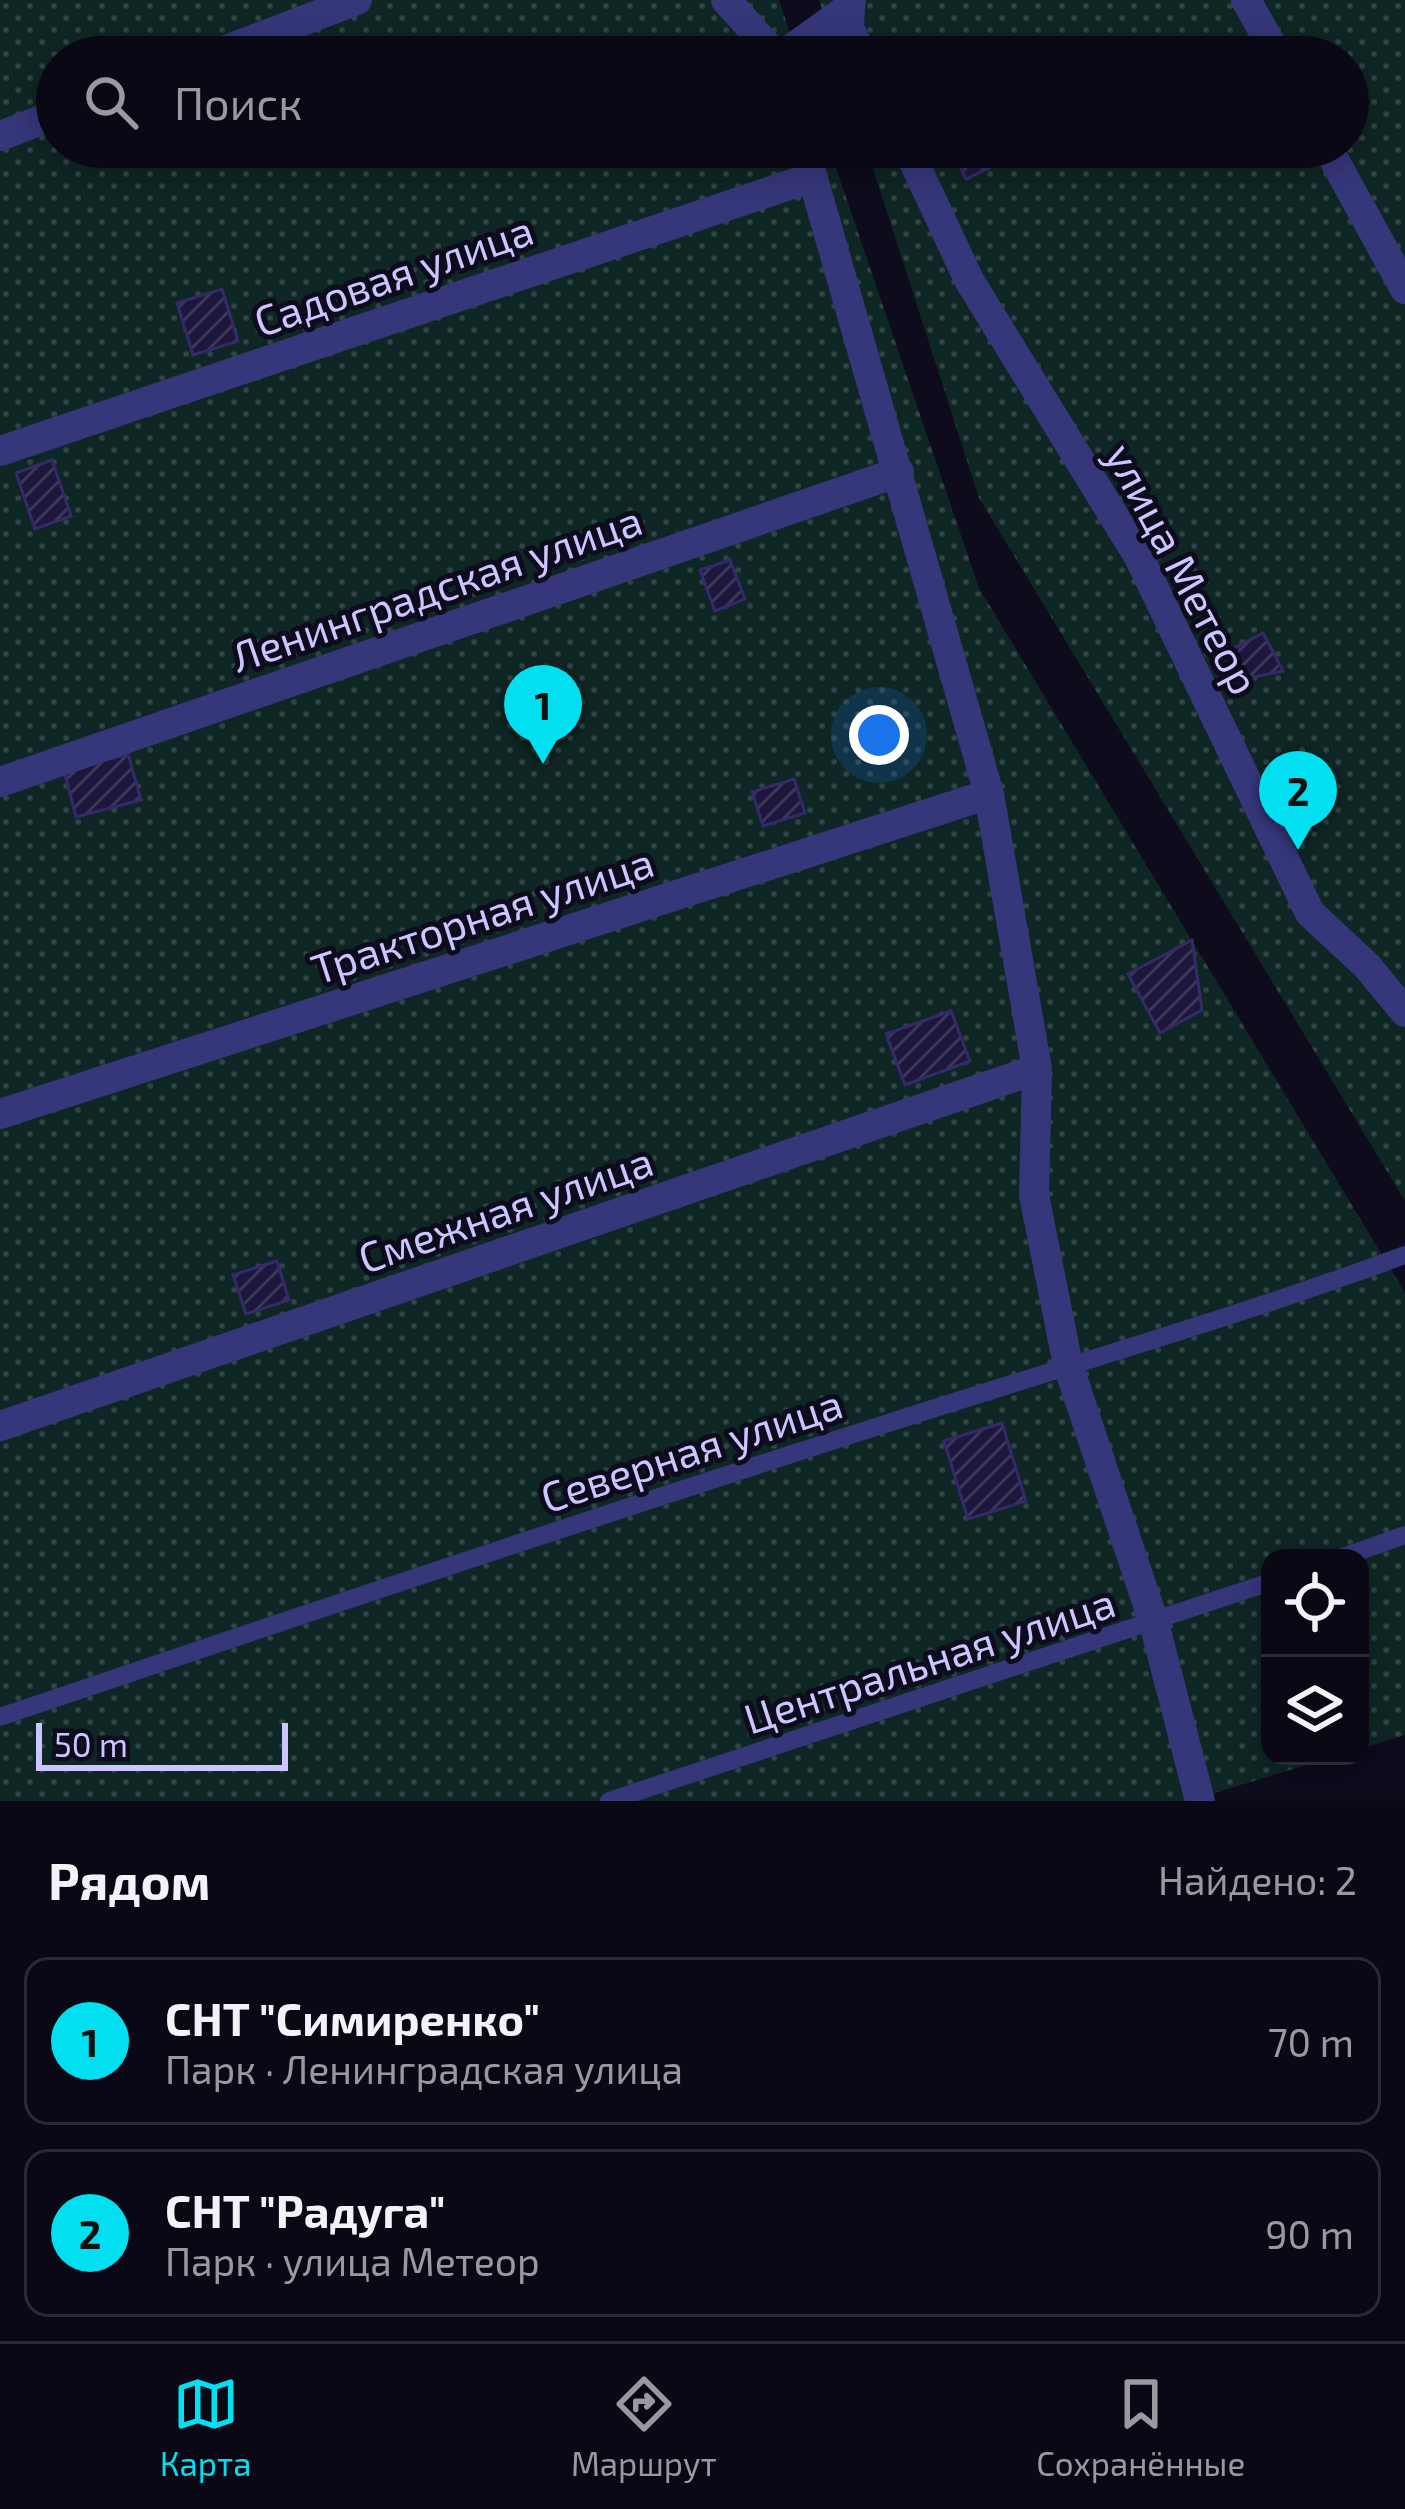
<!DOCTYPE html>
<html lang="ru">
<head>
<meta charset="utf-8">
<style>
	:root { --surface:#0a0815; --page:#13111e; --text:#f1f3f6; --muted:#999aa0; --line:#2a2934; --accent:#01dff0 }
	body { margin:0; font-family:"Exo 2",sans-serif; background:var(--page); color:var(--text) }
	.controls { position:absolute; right:36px; bottom:36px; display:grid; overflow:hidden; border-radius:24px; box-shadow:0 6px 30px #0003 }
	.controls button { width:108px; height:108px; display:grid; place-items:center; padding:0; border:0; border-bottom:3px solid var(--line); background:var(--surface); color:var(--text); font:60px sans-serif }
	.scale { position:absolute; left:36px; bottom:30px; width:252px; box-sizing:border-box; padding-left:12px; border:6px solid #cbc6ff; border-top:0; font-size:33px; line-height:42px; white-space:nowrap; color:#cbc6ff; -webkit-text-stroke:9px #0d0b1c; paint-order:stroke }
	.you { position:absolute; left:879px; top:735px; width:42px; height:42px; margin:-30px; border:9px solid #fff; border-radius:50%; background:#1a73e8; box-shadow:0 0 0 18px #1a73e833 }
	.badge { display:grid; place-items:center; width:78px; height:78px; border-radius:50%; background:var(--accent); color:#111; font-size:39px; font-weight:700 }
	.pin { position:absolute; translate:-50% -99px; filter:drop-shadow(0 3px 6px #0008) }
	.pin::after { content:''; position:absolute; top:63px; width:42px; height:36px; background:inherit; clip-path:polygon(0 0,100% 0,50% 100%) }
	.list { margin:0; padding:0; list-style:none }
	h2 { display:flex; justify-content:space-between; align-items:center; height:156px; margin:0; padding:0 48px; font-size:51px }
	h2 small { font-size:39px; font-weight:400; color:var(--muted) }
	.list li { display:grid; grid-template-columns:78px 1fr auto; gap:36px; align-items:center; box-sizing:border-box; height:168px; margin:0 24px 24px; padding:0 24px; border:3px solid var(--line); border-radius:24px }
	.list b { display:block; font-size:45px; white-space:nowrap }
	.list p { margin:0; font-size:39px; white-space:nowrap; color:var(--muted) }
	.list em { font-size:39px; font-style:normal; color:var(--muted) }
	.icon { flex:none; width:66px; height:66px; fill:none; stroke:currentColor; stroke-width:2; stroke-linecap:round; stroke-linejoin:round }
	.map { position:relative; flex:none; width:1405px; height:1801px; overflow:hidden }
	.search { position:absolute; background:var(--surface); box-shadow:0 6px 30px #0003; left:36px; right:36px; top:36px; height:132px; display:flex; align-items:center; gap:30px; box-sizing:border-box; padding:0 42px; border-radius:66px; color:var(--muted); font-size:45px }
	.sheet { height:540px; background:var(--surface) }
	nav { display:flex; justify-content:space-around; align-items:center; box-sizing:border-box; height:168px; border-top:3px solid var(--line); background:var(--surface); font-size:33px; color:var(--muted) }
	nav a { display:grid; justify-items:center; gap:6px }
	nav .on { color:var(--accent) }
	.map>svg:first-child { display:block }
	.garden { fill:url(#garden-dots) }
	.building { fill:url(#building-hatch); stroke:#342969; stroke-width:3 }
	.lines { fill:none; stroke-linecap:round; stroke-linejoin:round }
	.lane { stroke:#36367b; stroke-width:18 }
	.street { stroke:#36367b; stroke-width:30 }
	.labels { text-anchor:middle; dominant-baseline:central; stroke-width:10; stroke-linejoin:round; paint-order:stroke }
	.street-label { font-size:42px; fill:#cbc6ff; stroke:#0d0b1c }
</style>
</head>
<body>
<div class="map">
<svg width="1405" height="1801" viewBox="0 0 1405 1801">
	<defs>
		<pattern id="garden-dots" width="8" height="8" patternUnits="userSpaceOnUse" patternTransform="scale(3)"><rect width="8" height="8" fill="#0e2624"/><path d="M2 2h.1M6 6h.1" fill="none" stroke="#304445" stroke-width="1.8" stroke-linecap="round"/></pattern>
		<pattern id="building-hatch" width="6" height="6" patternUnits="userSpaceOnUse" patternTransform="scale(3)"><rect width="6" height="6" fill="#1e173d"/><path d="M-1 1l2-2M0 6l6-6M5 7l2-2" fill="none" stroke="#3d375a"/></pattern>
	</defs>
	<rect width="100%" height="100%" fill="#0d0b1c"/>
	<!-- garden -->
	<path class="garden" d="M0,0H779L798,57H57V147H829L979,588L1405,1293V1735L1360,1749V1558H1270V1756H1336L1188,1801H0Z
		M819,0H1405V1201L979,498L866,147H1348V57H838Z"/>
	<!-- building -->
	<path class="building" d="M951,147H1002L1008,159L966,179Z
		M222,289L238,341L193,355L177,303Z
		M52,460L71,516L35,529L16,473Z
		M730,560L745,599L715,611L700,570Z
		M1263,633L1283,671L1249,678L1227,652Z
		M128,754L141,800L76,817L64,771Z
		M794,779L805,813L763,826L752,792Z
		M1192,940L1202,1010L1160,1033L1128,974Z
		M951,1011L970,1061L905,1085L886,1034Z
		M277,1261L289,1300L246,1314L233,1275Z
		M1002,1423L1026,1501L968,1519L944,1441Z"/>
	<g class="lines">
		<!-- lane -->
		<path class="lane" d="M1340,1558L1405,1535
			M0,1717C292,1618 585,1520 879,1426C1054,1369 1232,1319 1405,1255
			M609,1801L1270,1582"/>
		<!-- street -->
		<path class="street" d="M726,0L777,57
			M1246,0L1278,57
			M850,7L849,28L863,57
			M208,57L357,0
			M780,57L850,7L851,0
			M0,136L57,114
			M804,147L989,794L1037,1069L1034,1195L1068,1365L1154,1623L1200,1801
			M907,147L969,280L1139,557L1310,913L1367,966L1405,1012
			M1327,147L1405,289
			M0,451L813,177
			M0,782L899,472
			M0,1114L989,794
			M0,1426L1037,1069"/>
	</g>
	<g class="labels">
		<!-- street labels -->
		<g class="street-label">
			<text transform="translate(393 274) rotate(-19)">Садовая улица</text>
			<text transform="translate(1184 568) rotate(62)">улица Метеор</text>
			<text transform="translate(436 587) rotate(-19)">Ленинградская улица</text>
			<text transform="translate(482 914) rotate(-18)">Тракторная улица</text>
			<text transform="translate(505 1208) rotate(-19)">Смежная улица</text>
			<text transform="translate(691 1449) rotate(-18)">Северная улица</text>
			<text transform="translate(929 1659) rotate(-18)">Центральная улица</text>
		</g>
	</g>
</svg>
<div class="controls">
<button><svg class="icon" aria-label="locate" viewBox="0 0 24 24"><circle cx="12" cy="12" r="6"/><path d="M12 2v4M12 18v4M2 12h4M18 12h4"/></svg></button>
<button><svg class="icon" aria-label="layers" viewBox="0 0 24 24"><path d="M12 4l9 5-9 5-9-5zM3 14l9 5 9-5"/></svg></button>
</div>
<div class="scale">50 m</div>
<div class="you"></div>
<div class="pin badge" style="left:543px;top:764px">1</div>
<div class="pin badge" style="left:1298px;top:850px">2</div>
<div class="search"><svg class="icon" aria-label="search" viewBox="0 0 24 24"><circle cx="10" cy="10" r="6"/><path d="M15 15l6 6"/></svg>Поиск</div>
</div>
<section class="sheet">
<h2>Рядом<small>Найдено: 2</small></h2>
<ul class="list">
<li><span class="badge">1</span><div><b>СНТ &quot;Симиренко&quot;</b><p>Парк · Ленинградская улица</p></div><em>70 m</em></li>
<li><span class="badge">2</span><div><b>СНТ &quot;Радуга&quot;</b><p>Парк · улица Метеор</p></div><em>90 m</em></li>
</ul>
</section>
<nav>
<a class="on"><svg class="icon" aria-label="map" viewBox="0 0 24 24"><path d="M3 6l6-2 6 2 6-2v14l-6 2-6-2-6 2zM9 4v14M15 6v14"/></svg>Карта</a>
<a><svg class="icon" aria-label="directions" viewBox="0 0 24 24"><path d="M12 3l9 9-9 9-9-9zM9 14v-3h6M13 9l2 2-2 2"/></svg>Маршрут</a>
<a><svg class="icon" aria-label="saved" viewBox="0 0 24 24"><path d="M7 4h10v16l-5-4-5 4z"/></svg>Сохранённые</a>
</nav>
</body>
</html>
